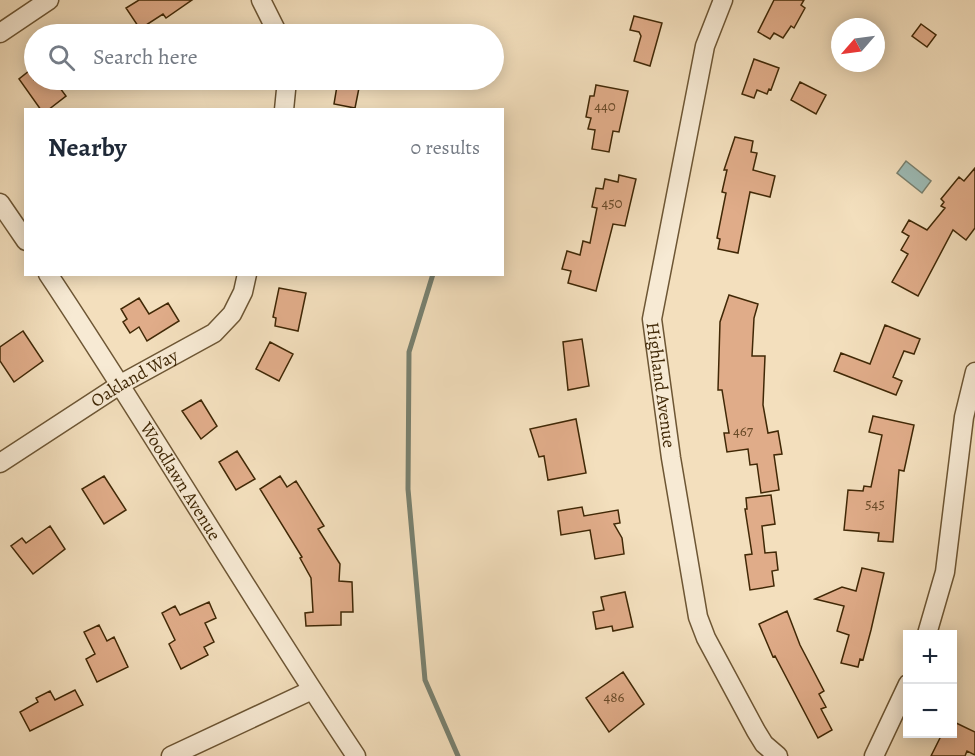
<!DOCTYPE html>
<html lang="en">
<head>
<meta charset="utf-8">
<style>
	:root { --surface:#fff; --page:#f2f2f3; --text:#1f2937; --muted:#747a83; --line:#e0e1e3 }
	body { margin:0; font-family:Alegreya,serif; background:var(--page); color:var(--text) }
	.controls { position:absolute; right:18px; bottom:18px; display:grid; overflow:hidden; border-radius:0px; box-shadow:0 3px 15px #0003 }
	.controls button { width:54px; height:54px; display:grid; place-items:center; padding:0; border:0; border-bottom:2px solid var(--line); background:var(--surface); color:var(--text); font:30px sans-serif }
	.compass { position:absolute; left:831px; top:18px; width:54px; height:54px; border-radius:50%; background:var(--surface); box-shadow:0 3px 15px #0003; rotate:242deg }
	.list { margin:0; padding:0; list-style:none }
	h2 { display:flex; justify-content:space-between; align-items:center; height:78px; margin:0; padding:0 24px; font-size:26px }
	h2 small { font-size:20px; font-weight:400; color:var(--muted) }
	.icon { flex:none; width:33px; height:33px; fill:none; stroke:currentColor; stroke-width:2; stroke-linecap:round; stroke-linejoin:round }
	.map { position:relative; flex:none; width:975px; height:756px; overflow:hidden }
	.search { position:absolute; background:var(--surface); box-shadow:0 3px 15px #0003; left:24px; top:24px; width:480px; height:66px; display:flex; align-items:center; gap:15px; box-sizing:border-box; padding:0 21px; border-radius:33px; color:var(--muted); font-size:22px }
	.panel { position:absolute; background:var(--surface); box-shadow:0 3px 15px #0003; left:24px; top:108px; width:480px; height:168px; border-radius:0px }
	.map>svg:first-child { display:block }
	.water { fill:#9dbcb7; stroke:#788170; stroke-width:1.5 }
	.lines { fill:none; stroke-linecap:round; stroke-linejoin:round }
	.stream { stroke:#788170; stroke-width:5 }
	.building { fill:#e0ac89; stroke:#402806; stroke-width:1.5 }
	.street-casing { stroke:#6d5634; stroke-width:21 }
	.street { stroke:#f7ead4; stroke-width:18 }
	.labels { text-anchor:middle; dominant-baseline:central; stroke-width:4.5; stroke-linejoin:round; paint-order:stroke }
	.number-label { font-size:15px; fill:#684927 }
	.street-label { font-size:18px; fill:#402806; stroke:#f7ead4 }
</style>
</head>
<body>
<div class="map">
<svg width="975" height="756" viewBox="0 0 975 756">
	<rect width="100%" height="100%" fill="#f3dfbd"/>
	<filter id="stains"><feTurbulence type="fractalNoise" baseFrequency=".00333" numOctaves="4"/><feColorMatrix values="0 0 0 0 .2 0 0 0 0 .09 0 0 0 0 .02 0 0 0 .5 -.17"/></filter>
	<radialGradient id="worn" r=".72"><stop offset=".6" stop-color="#630" stop-opacity="0"/><stop offset="1" stop-color="#630" stop-opacity=".3"/></radialGradient>
	<!-- water -->
	<path class="water" d="M906,161L931,181L922,193L897,173Z"/>
	<g class="lines">
		<!-- stream -->
		<path class="stream" d="M433,274L409,352L408,489L425,680L458,756"/>
	</g>
	<!-- building -->
	<path class="building" d="M139,0H192L166,18L163,14L140,29L126,8Z
		M774,0H804L801,5L805,8L794,28L791,26L783,38L774,33L770,39L758,32Z
		M634,16L662,23L650,66L634,61L641,36L639,32L630,30Z
		M921,24L936,35L927,47L912,36Z
		M754,59L779,68L771,90L769,89L767,94L757,90L754,98L742,94Z
		M34,67V80H54L66,96L48,110H41L19,79Z
		M338,80L360,83L355,108L334,104Z
		M800,82L826,95L816,114L791,100Z
		M596,85L628,91L619,132L613,131L609,152L592,149L595,130L588,129L591,118L586,117L590,96H594Z
		M735,137L753,141L751,152L757,153L753,170L775,176L770,197L750,192L738,253L718,249L720,239L717,238L726,193L722,192L727,170H724Z
		M975,168V228L966,240L953,230L918,296L892,282L908,254L901,250L909,236L902,232L909,220L927,230L945,208L941,206L944,202L941,199L959,177L964,181Z
		M619,175L636,179L625,226L613,224L596,291L568,283L571,271L562,269L567,251L580,255L583,241L590,243L597,208L592,207L596,188L603,189L605,179L618,182Z
		M279,288L306,293L298,331L275,326L276,318L273,317Z
		M729,295L758,304L754,318L752,356H765L763,405L768,433L778,431L782,454L774,455L779,490L761,493L757,464L750,465L748,449L727,452L724,433H729L722,390H718L720,322Z
		M139,298L149,314L168,303L179,321L147,341L139,327L130,333L123,322L127,319L121,309Z
		M885,325L920,339L914,354L904,351L893,377L902,381L896,395L834,371L841,353L870,364Z
		M23,331L43,361L14,382L0,361V347Z
		M582,339L589,386L568,390L563,342Z
		M270,342L293,354L279,381L256,369Z
		M201,400L217,426L201,439L182,411Z
		M873,416L914,425L904,471L899,470L893,542L878,541L879,533L844,530L848,490L863,491L864,486L871,487L882,435L869,432Z
		M576,419L586,473L548,480L544,456L539,457L530,429Z
		M237,451L255,479L236,490L219,462Z
		M104,476L126,510L104,524L82,489Z
		M280,476L287,487L296,481L324,526L318,529L340,564L339,581L352,582L353,612H341V625L306,626L305,613L313,612L311,578L300,558L302,557L260,489Z
		M771,495L775,524L762,526L765,553L776,552L778,570L772,571L774,586L750,590L745,555L752,554L745,509H747L746,498Z
		M582,507L584,516L618,510L620,523L614,524L622,538L624,554L595,559L590,530L561,535L558,511Z
		M50,526L65,549L33,574L11,546L22,538L26,543Z
		M862,568L884,573L871,630L863,660L860,659L858,667L841,663L849,635L837,631L844,606L815,599L842,587L856,591Z
		M625,592L633,627L613,631L612,626L596,629L593,612L604,610L601,597Z
		M209,602L216,618L205,623L214,642L204,647L208,655L181,669L169,644L175,640L162,613L175,606L180,615Z
		M787,611L800,645L824,691L819,694L826,707L821,709L832,730L818,738L775,656L773,657L759,624Z
		M99,625L107,641L114,637L128,667L97,682L86,659L95,654L84,632Z
		M623,672L644,704L609,732L586,698Z
		M75,690L83,705L30,731L20,712L38,702L36,698L50,691L55,700Z
		M952,721L975,732V755L967,751L965,756H931L942,734H952Z"/>
	<g class="lines">
		<defs>
			<g id="street">
				<path d="M261,0L278,34"/>
				<path id="s1" d="M723,0L705,46L652,319L671,458L698,617L706,638L756,731L764,744L778,756"/>
				<path d="M0,33L49,0"/>
				<path d="M284,110L287,80"/>
				<path d="M0,203L26,241"/>
				<path id="s2" d="M48,274C154,433 250,598 356,756"/>
				<path id="s3" d="M0,463L121,384L214,333L232,314L243,292L247,274"/>
				<path d="M927,634L945,572L964,417L975,372"/>
				<path d="M171,756L312,690"/>
				<path d="M874,756L908,684"/>
			</g>
		</defs>
		<!-- street casing -->
		<use href="#street" class="street-casing"/>
		<!-- street -->
		<use href="#street" class="street"/>
	</g>
	<g class="labels">
		<!-- number labels -->
		<g class="number-label">
			<text x="605" y="106">440</text>
			<text x="612" y="203">450</text>
			<text x="743" y="431">467</text>
			<text x="875" y="504">545</text>
			<text x="614" y="697">486</text>
		</g>
		<!-- street labels -->
		<g class="street-label">
			<text stroke="none"><textPath href="#s3" startOffset="159">Oakland Way</textPath></text>
			<text stroke="none"><textPath href="#s1" startOffset="394">Highland Avenue</textPath></text>
			<text stroke="none"><textPath href="#s2" startOffset="246">Woodlawn Avenue</textPath></text>
		</g>
	</g>
	<rect width="100%" height="100%" filter="url(#stains)"/>
	<rect width="100%" height="100%" fill="url(#worn)"/>
</svg>
<div class="controls">
<button>+</button>
<button>−</button>
</div>
<svg class="compass" viewBox="-18 -18 36 36"><path d="M0-13l5 13h-10z" fill="#e53935"/><path d="M0 13l5-13h-10z" fill="#747a83"/></svg>
<div class="search"><svg class="icon" aria-label="search" viewBox="0 0 24 24"><circle cx="10" cy="10" r="6"/><path d="M15 15l6 6"/></svg>Search here</div>
<section class="panel">
<h2>Nearby<small>0 results</small></h2>
<ul class="list">
</ul>
</section>
</div>
</body>
</html>
